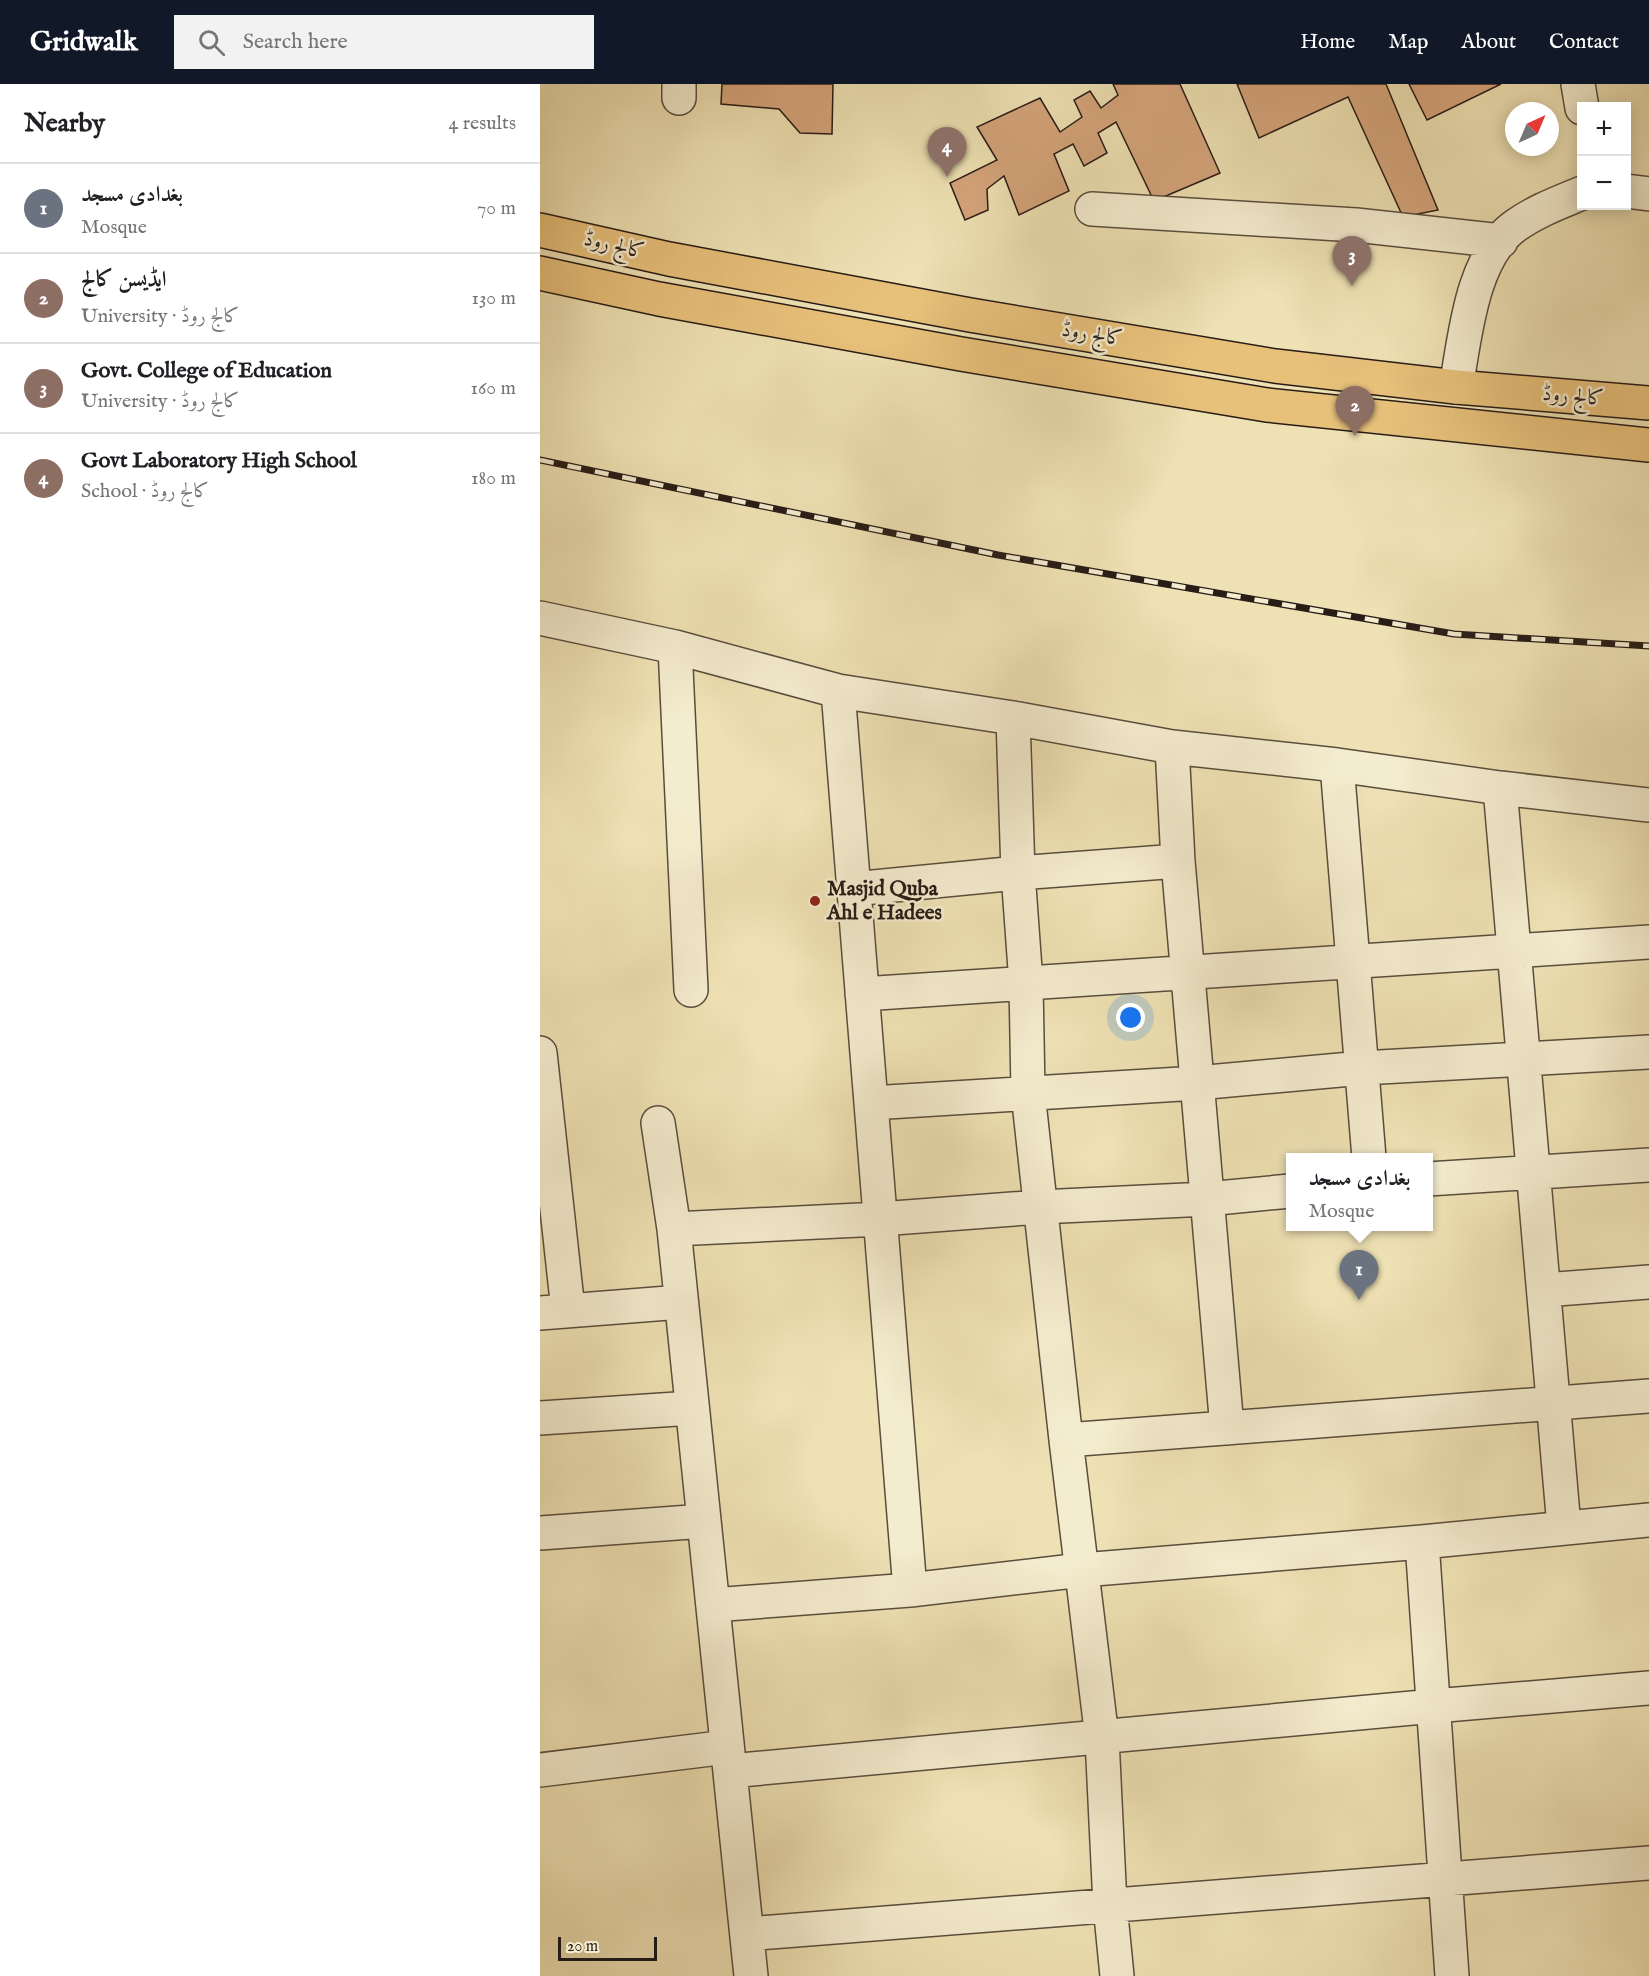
<!DOCTYPE html>
<html lang="en">
<head>
<meta charset="utf-8">
<style>
	:root { --surface:#fff; --page:#f2f2f2; --text:#202124; --muted:#757577; --line:#e0e0e0; --accent:#111827 }
	body { margin:0; font-family:"IM FELL English",Amiri,serif; background:var(--page); color:var(--text) }
	.controls { position:absolute; right:18px; top:18px; display:grid; overflow:hidden; border-radius:0px; box-shadow:0 3px 15px #0003 }
	.controls button { width:54px; height:54px; display:grid; place-items:center; padding:0; border:0; border-bottom:2px solid var(--line); background:var(--surface); color:var(--text); font:30px sans-serif }
	.compass { position:absolute; left:965px; top:18px; width:54px; height:54px; border-radius:50%; background:var(--surface); box-shadow:0 3px 15px #0003; rotate:44deg }
	.scale { position:absolute; left:18px; bottom:15px; width:99px; box-sizing:border-box; padding-left:6px; border:3px solid #281c17; border-top:0; font-size:16px; line-height:21px; white-space:nowrap; color:#281c17; -webkit-text-stroke:4px #f4ecce; paint-order:stroke }
	.you { position:absolute; left:591px; top:934px; width:21px; height:21px; margin:-15px; border:4px solid #fff; border-radius:50%; background:#1a73e8; box-shadow:0 0 0 9px #1a73e833 }
	.badge { display:grid; place-items:center; width:39px; height:39px; border-radius:50%; background:var(--accent); color:#fff; font-size:20px; font-weight:700 }
	.pin { position:absolute; translate:-50% -50px; filter:drop-shadow(0 2px 3px #0008) }
	.pin::after { content:''; position:absolute; top:32px; width:21px; height:18px; background:inherit; clip-path:polygon(0 0,100% 0,50% 100%) }
	.popup { position:absolute; left:746px; top:1069px; width:147px; height:78px; box-sizing:border-box; display:grid; place-content:center; border-radius:0px; background:var(--surface); filter:drop-shadow(0 2px 4px #0005); font-size:20px; white-space:nowrap; color:var(--muted) }
	.popup b { font-size:22px; color:var(--text) }
	.popup::after { content:''; position:absolute; left:50%; top:100%; margin-left:-12px; border:12px solid transparent; border-top-color:var(--surface) }
	.list { margin:0; padding:0; list-style:none }
	h2 { display:flex; justify-content:space-between; align-items:center; height:78px; margin:0; padding:0 24px; font-size:26px }
	h2 small { font-size:20px; font-weight:400; color:var(--muted) }
	.list li { display:grid; grid-template-columns:39px 1fr auto; gap:18px; align-items:center; box-sizing:border-box; height:90px; padding:0 24px; border-top:2px solid var(--line) }
	.list b { display:block; font-size:22px; white-space:nowrap }
	.list p { margin:0; font-size:20px; white-space:nowrap; color:var(--muted) }
	.list em { font-size:20px; font-style:normal; color:var(--muted) }
	.icon { flex:none; width:33px; height:33px; fill:none; stroke:currentColor; stroke-width:2; stroke-linecap:round; stroke-linejoin:round }
	.map { position:relative; flex:none; width:1109px; height:1892px; overflow:hidden }
	header { display:flex; align-items:center; gap:36px; box-sizing:border-box; height:84px; padding:0 30px; background:var(--accent); color:#fff }
	header strong { font-size:28px }
	nav { display:flex; gap:33px; margin-inline-start:auto; font-size:21px }
	.search { width:420px; height:54px; background:var(--page); display:flex; align-items:center; gap:15px; box-sizing:border-box; padding:0 21px; border-radius:0px; color:var(--muted); font-size:22px }
	main { display:flex }
	aside { flex:1; background:var(--surface) }
	.map>svg:first-child { display:block }
	.building { fill:#d5a47b; stroke:#281c17; stroke-width:1.5 }
	.lines { fill:none; stroke-linecap:round; stroke-linejoin:round }
	.minor-casing { stroke:#5a4d3e; stroke-width:36 }
	.major-casing { stroke:#281c17; stroke-width:36 }
	.minor { stroke:#f4ecce; stroke-width:33 }
	.major { stroke:#e7c07a; stroke-width:33 }
	.rail-casing { stroke:#281c17; stroke-width:7 }
	.rail { stroke:#f4ecce; stroke-width:4.5; stroke-dasharray:14; stroke-linecap:butt }
	.poi-dot { fill:#8f2418; stroke:#f4ecce; stroke-width:2 }
	.labels { text-anchor:middle; dominant-baseline:central; stroke-width:5; stroke-linejoin:round; paint-order:stroke }
	.street-label { font-size:21px; fill:#281c17; stroke:#f4ecce }
	.poi-label { font-size:21px; font-weight:bold; fill:#281c17; stroke:#f4ecce; text-anchor:start }
</style>
</head>
<body>
<header>
<strong>Gridwalk</strong>
<div class="search"><svg class="icon" aria-label="search" viewBox="0 0 24 24"><circle cx="10" cy="10" r="6"/><path d="M15 15l6 6"/></svg>Search here</div>
<nav><a>Home</a><a>Map</a><a>About</a><a>Contact</a></nav>
</header>
<main>
<aside>
<h2>Nearby<small>4 results</small></h2>
<ul class="list">
<li><span class="badge" style="background:#6b7280">1</span><div><b>بغدادی مسجد</b><p>Mosque</p></div><em>70 m</em></li>
<li><span class="badge" style="background:#8d6e63">2</span><div><b>ایڈیسن کالج</b><p>University · کالج روڈ</p></div><em>130 m</em></li>
<li><span class="badge" style="background:#8d6e63">3</span><div><b>Govt. College of Education</b><p>University · کالج روڈ</p></div><em>160 m</em></li>
<li><span class="badge" style="background:#8d6e63">4</span><div><b>Govt Laboratory High School</b><p>School · کالج روڈ</p></div><em>180 m</em></li>
</ul>
</aside>
<div class="map">
<svg width="1109" height="1892" viewBox="0 0 1109 1892">
	<rect width="100%" height="100%" fill="#eee1b3"/>
	<filter id="stains"><feTurbulence type="fractalNoise" baseFrequency=".00333" numOctaves="4"/><feColorMatrix values="0 0 0 0 .2 0 0 0 0 .09 0 0 0 0 .02 0 0 0 .5 -.17"/></filter>
	<radialGradient id="worn" r=".72"><stop offset=".6" stop-color="#630" stop-opacity="0"/><stop offset="1" stop-color="#630" stop-opacity=".3"/></radialGradient>
	<!-- building -->
	<path class="building" d="M182,0H293L292,50L260,49L239,25L181,20Z
		M573,0H640L680,89L614,117L576,38L558,49L567,69L544,82L533,60L514,70L529,107L479,131L464,92L447,105L448,126L425,136L410,99L457,76L437,43L500,14L520,48L542,33L534,16L550,7L561,24L578,11Z
		M697,0H846L898,126L863,133L808,13L719,54Z
		M869,0H961L887,36Z"/>
	<g class="lines">
		<defs>
			<path id="minor" d="M1038,0L1042,24
				M139,14V0
				M1086,107L1109,110
				M552,125L816,141L961,157
				M916,303C925,254 931,174 975,142C996,127 1018,119 1042,109
				M0,534L135,563L298,607L473,634L632,663L797,681L960,704L1109,721
				M135,563L151,906
				M298,607L370,1506
				M473,634L478,789L486,899L488,1009L526,1356L562,1654L570,1821L577,1892
				M632,663L638,777L687,1344
				M797,681L829,1074
				M960,704L1024,1443
				M313,805L478,789L638,777
				M322,910L1109,858
				M0,969L28,1226
				M331,1019L657,999L822,984L1109,968
				M118,1039L134,1145L211,1892
				M888,1095L1109,1081
				M134,1145L340,1135L500,1123L667,1115L750,1107
				M1004,1206L1109,1198
				M0,1229L141,1218
				M0,1334L152,1324
				M526,1356L1109,1312
				M0,1449L164,1437
				M882,1458L912,1892
				M173,1521L370,1506L542,1486L882,1458L1109,1436
				M0,1686L187,1663
				M190,1687L894,1622L1109,1604
				M207,1850L1109,1779"/>
			<path id="major" d="M0,146L129,175L430,231L735,282L916,303L1109,319
				M0,189L119,215L421,270L727,321L1109,361"/>
		</defs>
		<!-- minor casing -->
		<use href="#minor" class="minor-casing"/>
		<!-- major casing -->
		<use href="#major" class="major-casing"/>
		<!-- minor -->
		<use href="#minor" class="minor"/>
		<!-- major -->
		<use href="#major" class="major"/>
		<defs>
			<path id="rail" d="M0,376L458,471L914,550L1109,562"/>
		</defs>
		<!-- rail casing -->
		<use href="#rail" class="rail-casing"/>
		<!-- rail -->
		<use href="#rail" class="rail"/>
	</g>
	<!-- markers -->
	<circle class="poi-dot" cx="275" cy="817" r="6"/>
	<g class="labels">
		<!-- street labels -->
		<g class="street-label">
			<text transform="translate(74 162) rotate(13)">کالج روڈ</text>
			<text transform="translate(552 251) rotate(9)">کالج روڈ</text>
			<text transform="translate(1033 313) rotate(5)">کالج روڈ</text>
		</g>
		<!-- poi labels -->
		<g class="poi-label">
			<text x="287" y="805">Masjid Quba<tspan x="287" dy="24">Ahl e Hadees</tspan></text>
		</g>
	</g>
	<rect width="100%" height="100%" filter="url(#stains)"/>
	<rect width="100%" height="100%" fill="url(#worn)"/>
</svg>
<div class="controls">
<button>+</button>
<button>−</button>
</div>
<svg class="compass" viewBox="-18 -18 36 36"><path d="M0-13l5 13h-10z" fill="#e53935"/><path d="M0 13l5-13h-10z" fill="#757577"/></svg>
<div class="scale">20 m</div>
<div class="you"></div>
<div class="pin badge" style="left:819px;top:1216px;background:#6b7280">1</div>
<div class="popup"><b>بغدادی مسجد</b>Mosque</div>
<div class="pin badge" style="left:815px;top:352px;background:#8d6e63">2</div>
<div class="pin badge" style="left:812px;top:202px;background:#8d6e63">3</div>
<div class="pin badge" style="left:407px;top:93px;background:#8d6e63">4</div>
</div>
</main>
</body>
</html>
